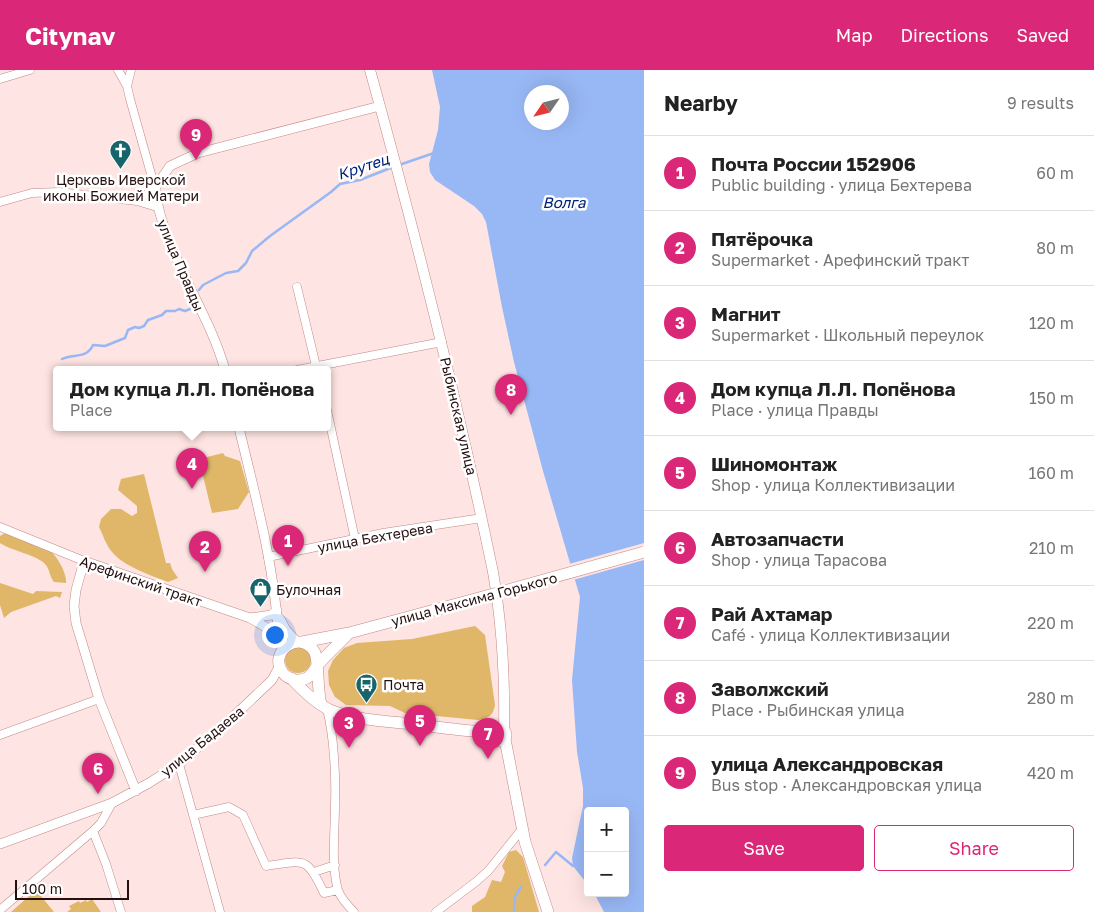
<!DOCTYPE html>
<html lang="en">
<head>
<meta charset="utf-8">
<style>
	:root { --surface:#fff; --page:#f6f6f6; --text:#222; --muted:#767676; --line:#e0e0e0; --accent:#db2777 }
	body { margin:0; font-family:"Golos Text",sans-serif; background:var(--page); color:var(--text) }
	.controls { position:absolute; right:15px; bottom:15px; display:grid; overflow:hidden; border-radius:5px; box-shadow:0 5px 20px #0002 }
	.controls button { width:45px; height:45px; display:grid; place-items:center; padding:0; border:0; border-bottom:1px solid var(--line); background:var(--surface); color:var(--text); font:25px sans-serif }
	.compass { position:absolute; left:524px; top:15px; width:45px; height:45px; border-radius:50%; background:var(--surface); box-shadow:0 5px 20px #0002; rotate:235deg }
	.scale { position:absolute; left:15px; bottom:12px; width:114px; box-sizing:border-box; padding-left:5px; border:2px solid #250f0f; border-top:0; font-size:14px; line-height:18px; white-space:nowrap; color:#250f0f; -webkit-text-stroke:4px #fff; paint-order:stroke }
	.you { position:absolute; left:274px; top:564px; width:18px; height:18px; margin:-12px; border:4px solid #fff; border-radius:50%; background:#1a73e8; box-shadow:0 0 0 8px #1a73e833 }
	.badge { display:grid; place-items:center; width:32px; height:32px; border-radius:50%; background:var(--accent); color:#fff; font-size:16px; font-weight:700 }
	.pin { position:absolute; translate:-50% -41px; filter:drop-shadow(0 1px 2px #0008) }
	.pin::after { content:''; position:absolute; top:26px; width:18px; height:15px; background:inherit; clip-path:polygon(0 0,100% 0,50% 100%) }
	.popup { position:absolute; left:53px; top:296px; width:278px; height:65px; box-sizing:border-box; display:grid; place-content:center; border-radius:5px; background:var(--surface); filter:drop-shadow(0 1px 4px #0005); font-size:16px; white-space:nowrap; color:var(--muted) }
	.popup b { font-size:19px; color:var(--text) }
	.popup::after { content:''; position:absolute; left:50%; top:100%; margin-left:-10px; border:10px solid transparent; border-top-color:var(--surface) }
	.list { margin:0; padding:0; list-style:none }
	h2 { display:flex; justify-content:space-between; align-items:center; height:65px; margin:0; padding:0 20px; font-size:21px }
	h2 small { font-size:16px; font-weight:400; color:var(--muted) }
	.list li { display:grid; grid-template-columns:32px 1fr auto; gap:15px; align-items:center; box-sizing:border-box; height:75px; padding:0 20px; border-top:1px solid var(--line) }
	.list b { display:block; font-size:19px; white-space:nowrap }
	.list p { margin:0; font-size:16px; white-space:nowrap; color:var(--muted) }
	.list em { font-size:16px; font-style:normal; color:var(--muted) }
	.actions { display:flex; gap:10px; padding:15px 20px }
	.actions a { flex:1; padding:11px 0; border:1px solid var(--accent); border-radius:5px; text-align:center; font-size:18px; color:var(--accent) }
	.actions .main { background:var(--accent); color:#fff }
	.map { position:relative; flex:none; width:644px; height:842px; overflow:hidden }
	header { display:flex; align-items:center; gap:30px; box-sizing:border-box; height:70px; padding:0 25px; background:var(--accent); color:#fff }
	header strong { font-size:24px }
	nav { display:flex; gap:28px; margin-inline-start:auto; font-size:18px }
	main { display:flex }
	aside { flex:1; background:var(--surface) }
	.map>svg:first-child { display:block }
	.green { fill:#e0b768 }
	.water { fill:#98b8f5; fill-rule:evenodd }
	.pier { fill:#fee4e2 }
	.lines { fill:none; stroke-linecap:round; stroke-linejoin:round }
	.stream { stroke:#98b8f5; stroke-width:2.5 }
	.minor-casing { stroke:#c38885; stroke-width:9 }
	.tertiary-casing { stroke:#c38885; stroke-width:10 }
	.secondary-casing { stroke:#c38885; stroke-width:11 }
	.primary-casing { stroke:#c38885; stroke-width:12 }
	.minor { stroke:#fff; stroke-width:8 }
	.tertiary { stroke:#fff; stroke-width:9 }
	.secondary { stroke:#fff; stroke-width:10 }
	.primary { stroke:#fff; stroke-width:11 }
	.primary-bridge-casing { stroke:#c38885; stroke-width:12; stroke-linecap:butt }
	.primary-bridge { stroke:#fff; stroke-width:11 }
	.labels { text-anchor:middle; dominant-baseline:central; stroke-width:5; stroke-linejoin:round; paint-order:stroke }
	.poi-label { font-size:14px; fill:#250f0f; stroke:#fff; text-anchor:start }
	.street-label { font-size:14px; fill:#250f0f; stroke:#fff }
	.water-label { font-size:15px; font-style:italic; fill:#002178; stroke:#fff }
</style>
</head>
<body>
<header>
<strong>Citynav</strong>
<nav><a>Map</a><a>Directions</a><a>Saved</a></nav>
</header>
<main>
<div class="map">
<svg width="644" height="842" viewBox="0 0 644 842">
	<rect width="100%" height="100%" fill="#fee4e2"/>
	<!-- green -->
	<path class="green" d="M223,383L225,386L240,391L249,422L238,439L212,443L199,389Z
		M144,404L166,493H170L172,499L178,508L168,512C152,506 123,496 112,482C106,475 103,465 99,457L101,449L111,439H121L132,446L137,443V436L118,420L121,409Z
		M5,463C15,466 42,475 50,481C58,487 67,504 66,513L54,512C49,506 50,499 45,494C37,485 12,481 0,473V466Z
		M0,513L33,524L36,521L62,522L60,528L56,526L11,542L4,548L0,535Z
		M475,556L485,565L495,635C493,646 489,648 478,650L405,643L390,636L346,635L335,627L329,615L328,601L333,590L344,578L357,573L412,569Z
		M285 590a13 13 0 1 1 26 0a13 13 0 1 1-26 0Z
		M516,780L523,787L539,842H472V836L485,827L492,810L501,812L505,802L502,796L509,782Z
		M36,820L54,842H11Z
		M92,829L101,842H67L71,839L69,836L79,831L80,833L86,830L87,832Z"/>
	<!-- water -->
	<path class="water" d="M432,0H644V842H604L594,823H625V741H588V815L573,796L572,788L583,736V718L577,682L572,610L580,527L543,401L514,292L502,237L486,152L482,144L474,136L435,110L430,102L429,94L438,60L440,37ZM532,22H562V52H532Z"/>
	<!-- pier -->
	<path class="pier" d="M644,473V490L573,510L569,494Z"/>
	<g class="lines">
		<!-- stream -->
		<path class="stream" d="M399,95L434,83
			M199,220L203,215L226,203L238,201L246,193L252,181L270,166L331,122L340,114L360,110L393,97
			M62,289C73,283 86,290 93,275L105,276L125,268L128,260L135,257L139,258L144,256L148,250L162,245L166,241H175L179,239L185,241L190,239
			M545,795L556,782L573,796L575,795
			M514,842L515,827L521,817"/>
		<defs>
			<path id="minor" d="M118,0L127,16
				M131,0L127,16L130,29L155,118L137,131
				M0,9L30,0
				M0,132L32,123L59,122L137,131L157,137
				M297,217L317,300
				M297,300L442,272
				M327,340L355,469
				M0,457L84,491
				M268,487L383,463L482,448
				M327,639C334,666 336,707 335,735C335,760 331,797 338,820C341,829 348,836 354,842
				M0,665L99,629
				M179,694L220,842
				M193,745L229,737L243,745L266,796C305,791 306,785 324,823L338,820
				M93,761L106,794L121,842
				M314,802L335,795
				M0,840L93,761L101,753L112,733
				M436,842L477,811L489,800L522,759"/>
			<path id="tertiary" d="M225,300C208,238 163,184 155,118L170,96L198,83L380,36
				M239,358C256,428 275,499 279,571
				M250,548L271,545L277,540
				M280,549L286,560L297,572
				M136,721L99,629L76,553L74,536L76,520L84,491L250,548L267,558L279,569
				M0,774L112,733L149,713L179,694L233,647L272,610L280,595"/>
			<path id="secondary" d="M370,0C416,166 458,333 493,502C502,554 505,608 504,661"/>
			<path id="primary" d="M302,572L349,563L479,528
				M291,608C302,620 315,633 330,640C352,650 396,652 421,655C445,658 470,662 494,662
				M321,634C317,620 319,588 314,581C300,559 267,582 283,603C289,610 299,612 307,608C312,605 314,600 317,596C327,584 339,574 349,563
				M494 665a6 6 0 1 1 12 0a6 6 0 1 1-12 0Z
				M505,669L525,772L548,842"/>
		</defs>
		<!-- minor casing -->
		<use href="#minor" class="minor-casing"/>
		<!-- tertiary casing -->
		<use href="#tertiary" class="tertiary-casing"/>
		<!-- secondary casing -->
		<use href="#secondary" class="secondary-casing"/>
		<!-- primary casing -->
		<use href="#primary" class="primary-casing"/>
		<!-- minor -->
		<use href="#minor" class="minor"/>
		<!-- tertiary -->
		<use href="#tertiary" class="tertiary"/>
		<!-- secondary -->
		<use href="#secondary" class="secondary"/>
		<!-- primary -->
		<use href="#primary" class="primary"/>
		<defs>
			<path id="primary-bridge" d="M479,528L644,482"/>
		</defs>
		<!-- primary-bridge casing -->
		<use href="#primary-bridge" class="primary-bridge-casing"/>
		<!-- primary-bridge -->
		<use href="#primary-bridge" class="primary-bridge"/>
	</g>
	<!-- icons -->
	<defs>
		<symbol id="church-pin" viewBox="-11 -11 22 30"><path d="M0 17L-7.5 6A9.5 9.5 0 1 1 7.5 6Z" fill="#17656b" stroke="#fff"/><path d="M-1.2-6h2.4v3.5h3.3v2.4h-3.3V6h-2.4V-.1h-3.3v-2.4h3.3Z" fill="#fff"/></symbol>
		<symbol id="shop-pin" viewBox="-11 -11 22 30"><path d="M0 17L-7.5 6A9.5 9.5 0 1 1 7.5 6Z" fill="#17656b" stroke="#fff"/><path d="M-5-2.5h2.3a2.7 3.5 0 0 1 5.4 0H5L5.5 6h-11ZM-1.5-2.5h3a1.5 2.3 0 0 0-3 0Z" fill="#fff"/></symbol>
		<symbol id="bus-pin" viewBox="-11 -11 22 30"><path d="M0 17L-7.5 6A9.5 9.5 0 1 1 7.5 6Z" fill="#17656b" stroke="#fff"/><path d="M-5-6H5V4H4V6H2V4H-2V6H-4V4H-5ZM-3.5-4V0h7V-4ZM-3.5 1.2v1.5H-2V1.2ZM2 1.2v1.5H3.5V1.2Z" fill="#fff"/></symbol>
	</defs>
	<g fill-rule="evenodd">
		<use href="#church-pin" x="108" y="68" width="25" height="34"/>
		<use href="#shop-pin" x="248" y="506" width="25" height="34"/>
		<use href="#bus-pin" x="354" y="602" width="25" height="34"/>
	</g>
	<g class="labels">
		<!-- poi labels -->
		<g class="poi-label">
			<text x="121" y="109" text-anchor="middle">Церковь Иверской<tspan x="121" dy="16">иконы Божией Матери</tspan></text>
			<text x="276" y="519">Булочная</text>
			<text x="383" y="614">Почта</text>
		</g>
		<!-- street labels -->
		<g class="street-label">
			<text transform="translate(181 195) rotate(67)">улица Правды</text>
			<text transform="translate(459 346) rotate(77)">Рыбинская улица</text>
			<text transform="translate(375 467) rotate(-10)">улица Бехтерева</text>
			<text transform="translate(141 511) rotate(19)">Арефинский тракт</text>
			<text transform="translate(474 529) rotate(-15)">улица Максима Горького</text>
			<text transform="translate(202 671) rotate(-39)">улица Бадаева</text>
		</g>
		<!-- water labels -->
		<g class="water-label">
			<text transform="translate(363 96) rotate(-18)">Крутец</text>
			<text x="564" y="132">Волга</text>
		</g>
	</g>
</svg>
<div class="controls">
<button>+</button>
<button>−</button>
</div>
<svg class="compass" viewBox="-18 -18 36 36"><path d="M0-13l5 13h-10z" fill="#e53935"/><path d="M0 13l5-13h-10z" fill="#767676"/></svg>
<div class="scale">100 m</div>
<div class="you"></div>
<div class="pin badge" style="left:288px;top:496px">1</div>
<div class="pin badge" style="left:205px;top:502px">2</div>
<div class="pin badge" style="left:349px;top:678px">3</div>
<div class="pin badge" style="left:192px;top:419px">4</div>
<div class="popup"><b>Дом купца Л.Л. Попёнова</b>Place</div>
<div class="pin badge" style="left:420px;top:676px">5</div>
<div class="pin badge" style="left:98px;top:724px">6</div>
<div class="pin badge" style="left:488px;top:689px">7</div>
<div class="pin badge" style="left:511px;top:345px">8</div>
<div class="pin badge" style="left:196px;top:90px">9</div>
</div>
<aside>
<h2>Nearby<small>9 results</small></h2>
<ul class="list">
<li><span class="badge">1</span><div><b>Почта России 152906</b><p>Public building · улица Бехтерева</p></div><em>60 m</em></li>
<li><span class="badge">2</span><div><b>Пятёрочка</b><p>Supermarket · Арефинский тракт</p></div><em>80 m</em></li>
<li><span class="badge">3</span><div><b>Магнит</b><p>Supermarket · Школьный переулок</p></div><em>120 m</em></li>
<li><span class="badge">4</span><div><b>Дом купца Л.Л. Попёнова</b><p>Place · улица Правды</p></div><em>150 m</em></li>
<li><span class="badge">5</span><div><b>Шиномонтаж</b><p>Shop · улица Коллективизации</p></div><em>160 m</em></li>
<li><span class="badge">6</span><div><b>Автозапчасти</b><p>Shop · улица Тарасова</p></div><em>210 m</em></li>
<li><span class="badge">7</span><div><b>Рай Ахтамар</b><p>Café · улица Коллективизации</p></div><em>220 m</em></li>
<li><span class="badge">8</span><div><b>Заволжский</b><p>Place · Рыбинская улица</p></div><em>280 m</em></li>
<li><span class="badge">9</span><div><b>улица Александровская</b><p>Bus stop · Александровская улица</p></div><em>420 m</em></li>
</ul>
<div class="actions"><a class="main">Save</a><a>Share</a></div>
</aside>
</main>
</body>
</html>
